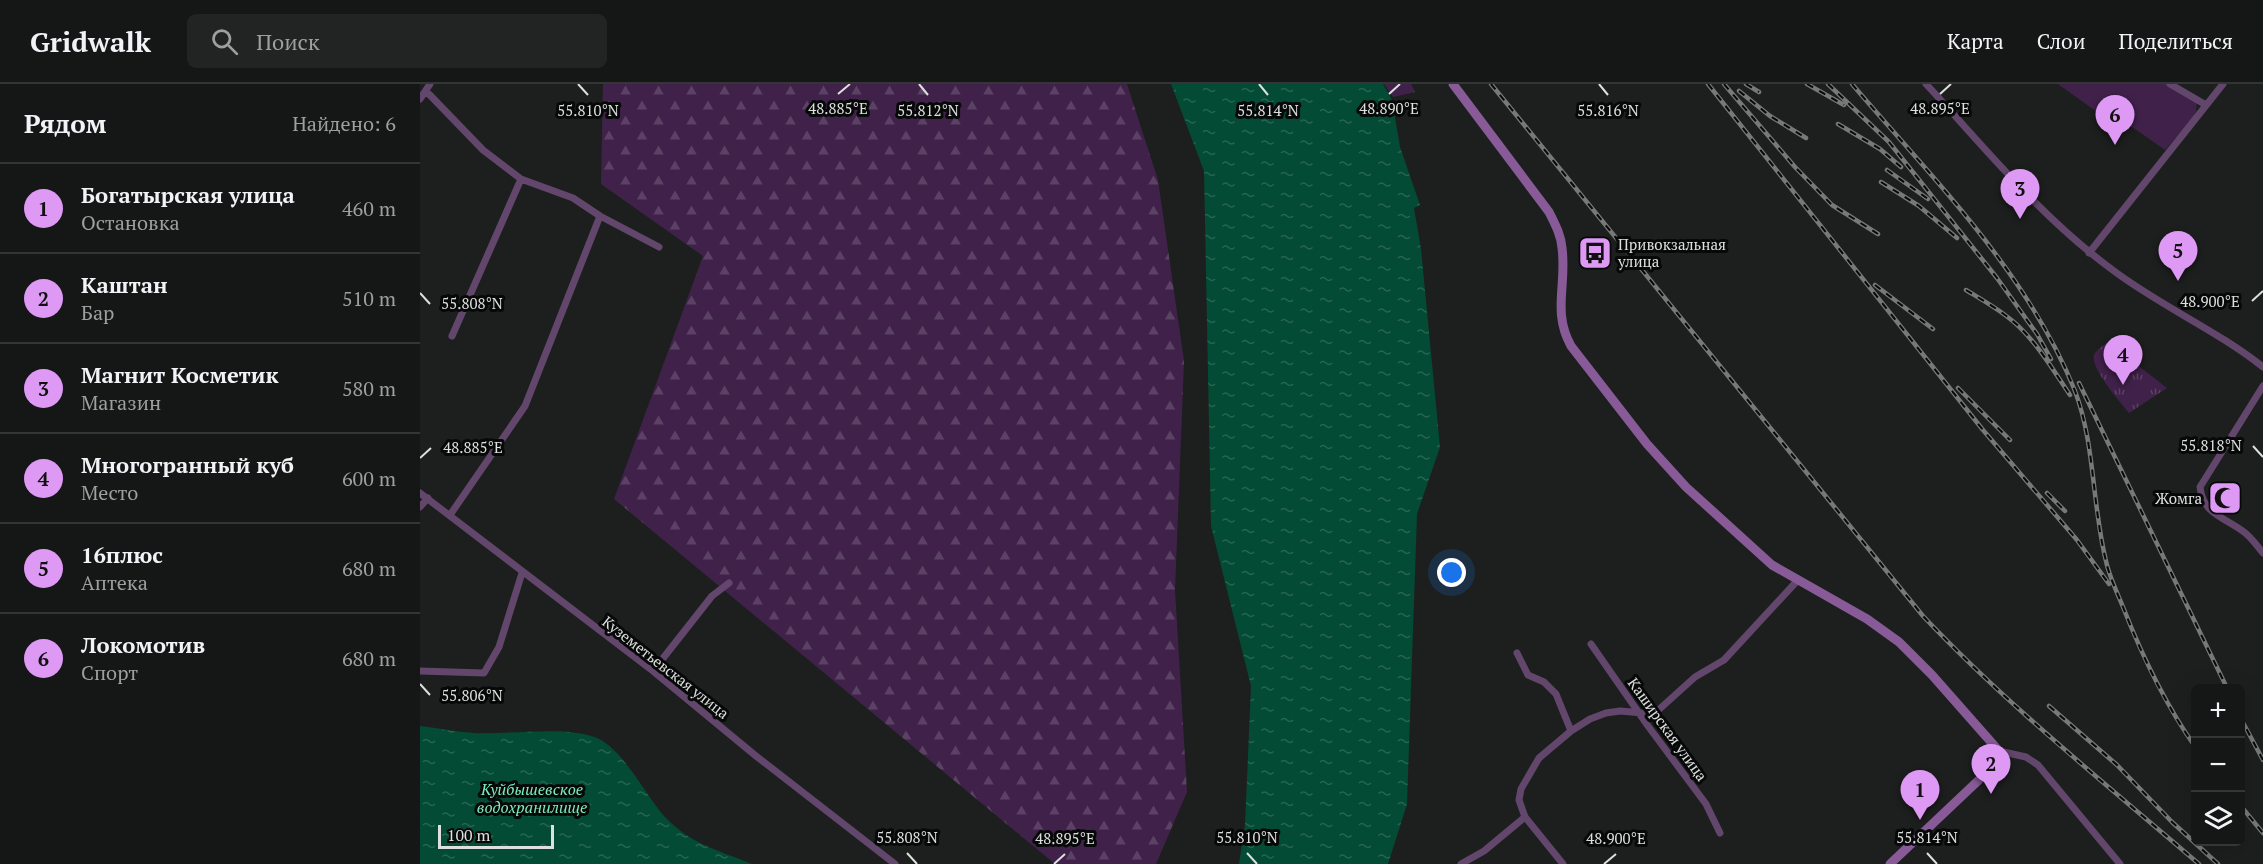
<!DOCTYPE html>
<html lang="ru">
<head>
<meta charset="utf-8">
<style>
	:root { --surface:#151716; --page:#222423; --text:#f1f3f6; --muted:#9d9fa1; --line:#343635; --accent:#dd99f4 }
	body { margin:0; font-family:"PT Serif",serif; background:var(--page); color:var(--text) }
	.controls { position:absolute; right:18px; bottom:18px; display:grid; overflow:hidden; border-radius:9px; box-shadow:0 6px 24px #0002 }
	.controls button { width:54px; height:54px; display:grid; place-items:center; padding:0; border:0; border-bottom:2px solid var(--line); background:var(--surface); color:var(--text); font:30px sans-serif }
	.scale { position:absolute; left:18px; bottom:15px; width:116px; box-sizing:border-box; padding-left:6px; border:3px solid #dee0df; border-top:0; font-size:16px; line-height:21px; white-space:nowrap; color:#dee0df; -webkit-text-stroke:4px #070808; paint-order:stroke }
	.you { position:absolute; left:1032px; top:489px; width:21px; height:21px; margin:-15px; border:4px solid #fff; border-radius:50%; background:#1a73e8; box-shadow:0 0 0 9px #1a73e833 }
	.badge { display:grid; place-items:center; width:39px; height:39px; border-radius:50%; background:var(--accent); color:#111; font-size:20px; font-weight:700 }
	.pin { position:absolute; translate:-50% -50px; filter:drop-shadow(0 2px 3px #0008) }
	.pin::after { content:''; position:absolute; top:32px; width:21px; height:18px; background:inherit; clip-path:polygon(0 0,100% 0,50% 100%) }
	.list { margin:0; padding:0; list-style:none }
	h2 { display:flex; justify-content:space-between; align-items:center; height:78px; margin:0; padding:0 24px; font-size:26px }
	h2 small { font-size:20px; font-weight:400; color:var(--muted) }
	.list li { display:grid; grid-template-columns:39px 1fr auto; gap:18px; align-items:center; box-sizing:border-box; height:90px; padding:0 24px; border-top:2px solid var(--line) }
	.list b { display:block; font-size:22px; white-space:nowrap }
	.list p { margin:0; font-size:20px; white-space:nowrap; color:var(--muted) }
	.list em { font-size:20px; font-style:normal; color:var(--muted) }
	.icon { flex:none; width:33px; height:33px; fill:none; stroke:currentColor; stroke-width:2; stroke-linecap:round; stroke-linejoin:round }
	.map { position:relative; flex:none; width:1843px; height:780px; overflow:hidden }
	header { display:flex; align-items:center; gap:36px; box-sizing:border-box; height:84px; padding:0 30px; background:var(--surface); border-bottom:2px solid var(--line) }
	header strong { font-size:28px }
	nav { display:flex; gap:33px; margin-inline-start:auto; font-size:21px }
	.search { width:420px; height:54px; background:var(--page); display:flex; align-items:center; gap:15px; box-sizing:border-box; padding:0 21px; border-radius:9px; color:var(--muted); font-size:22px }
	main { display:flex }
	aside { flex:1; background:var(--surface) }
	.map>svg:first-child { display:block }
	.grass { fill:url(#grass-tufts) }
	.forest { fill:url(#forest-firs) }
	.pitch { fill:#40214a }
	.water { fill:url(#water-ripples) }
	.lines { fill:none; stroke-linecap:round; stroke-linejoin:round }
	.street { stroke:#62466c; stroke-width:7 }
	.secondary { stroke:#885b98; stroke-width:9 }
	.rail-casing { stroke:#777978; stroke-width:4.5 }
	.rail { stroke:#070808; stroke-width:2; stroke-dasharray:7; stroke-linecap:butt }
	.ticks { fill:none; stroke:#dee0df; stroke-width:2 }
	.labels { text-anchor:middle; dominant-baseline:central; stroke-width:6; stroke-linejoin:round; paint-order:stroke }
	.poi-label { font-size:15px; fill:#dee0df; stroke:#070808; text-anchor:start }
	.street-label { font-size:15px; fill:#dee0df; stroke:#070808 }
	.water-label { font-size:16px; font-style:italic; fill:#7bedbe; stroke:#070808 }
	.ticks-label { font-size:15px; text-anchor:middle; fill:#dee0df; stroke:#070808; stroke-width:6; stroke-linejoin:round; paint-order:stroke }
</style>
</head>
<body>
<header>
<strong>Gridwalk</strong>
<div class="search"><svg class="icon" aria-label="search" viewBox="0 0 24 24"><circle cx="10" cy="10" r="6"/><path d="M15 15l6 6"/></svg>Поиск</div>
<nav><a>Карта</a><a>Слои</a><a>Поделиться</a></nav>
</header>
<main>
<aside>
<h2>Рядом<small>Найдено: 6</small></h2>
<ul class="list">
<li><span class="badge">1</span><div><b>Богатырская улица</b><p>Остановка</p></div><em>460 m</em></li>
<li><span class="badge">2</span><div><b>Каштан</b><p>Бар</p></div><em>510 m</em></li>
<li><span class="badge">3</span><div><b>Магнит Косметик</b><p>Магазин</p></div><em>580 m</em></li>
<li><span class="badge">4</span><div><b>Многогранный куб</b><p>Место</p></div><em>600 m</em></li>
<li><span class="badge">5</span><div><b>16плюс</b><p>Аптека</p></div><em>680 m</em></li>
<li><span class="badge">6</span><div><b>Локомотив</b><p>Спорт</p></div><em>680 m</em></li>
</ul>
</aside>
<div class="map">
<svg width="1843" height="780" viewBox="0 0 1843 780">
	<defs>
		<pattern id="grass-tufts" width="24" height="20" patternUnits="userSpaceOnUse" patternTransform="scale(1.5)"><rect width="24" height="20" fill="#40214a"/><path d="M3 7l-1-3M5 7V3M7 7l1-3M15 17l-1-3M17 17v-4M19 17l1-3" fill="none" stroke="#5b4164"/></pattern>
		<pattern id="forest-firs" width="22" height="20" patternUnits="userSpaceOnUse" patternTransform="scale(1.5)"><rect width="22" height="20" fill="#40214a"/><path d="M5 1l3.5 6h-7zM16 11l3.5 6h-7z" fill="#5b4164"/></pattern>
		<pattern id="water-ripples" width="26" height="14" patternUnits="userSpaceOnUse" patternTransform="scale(1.5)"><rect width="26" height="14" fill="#034b34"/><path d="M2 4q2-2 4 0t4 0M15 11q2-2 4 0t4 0" fill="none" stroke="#276551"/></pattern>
	</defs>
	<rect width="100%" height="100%" fill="#1c1f1d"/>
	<!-- grass -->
	<path class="grass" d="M1688,258L1747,304L1709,329C1701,319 1670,284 1674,271C1676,266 1684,261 1688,258Z"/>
	<!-- forest -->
	<path class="forest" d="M183,0H707L738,96L764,277L755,506L767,708L736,780H635L194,415L283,172L181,100Z
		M964,0H991L995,8L973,13Z"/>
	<!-- pitch -->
	<path class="pitch" d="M1638,0H1750L1777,16L1776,28L1771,36L1745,66L1695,31L1677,28Z"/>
	<!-- water -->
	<path class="water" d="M751,0H963L972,16L980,63L1000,121L994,124L1001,165L1020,363L997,430L987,720L968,780H819L825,741L831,602L791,442L784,87Z
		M0,642C18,644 36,648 54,649C88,651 146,641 177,654C204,666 225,711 245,733C272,761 298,766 332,780H0Z"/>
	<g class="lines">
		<!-- street -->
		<path class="street" d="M1506,0C1565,64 1620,132 1690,184C1738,221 1795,245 1843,283
			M1750,0L1786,21
			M6,7L63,66L101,95L153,114L180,132L239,163
			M0,15L10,0
			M1669,169L1803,0
			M32,252L101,95
			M1843,302L1780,403C1783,431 1805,433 1824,448C1832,454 1837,462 1843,469
			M0,409L233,587L336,672L475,780
			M0,423L8,414
			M30,431L105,322L180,132
			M1171,560L1228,642L1286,720L1300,749
			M1097,569L1108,591L1124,598L1136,610L1151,647
			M0,587L64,589L79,563L102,489
			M233,587L292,512L309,499
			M1579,667L1606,673L1618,681L1700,780
			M1105,733L1143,780
			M1041,780L1064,767L1105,733L1099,716L1101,705L1119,674L1151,647L1170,635L1186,629L1200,627L1234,630L1275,593L1304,576L1377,497"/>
		<!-- secondary -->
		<path class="secondary" d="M1033,0L1129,128C1135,140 1141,151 1142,164C1147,201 1132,228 1151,262L1227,360L1266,403L1352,481L1447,535L1479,558L1512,591L1579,667L1562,693L1470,780"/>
		<defs>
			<path id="rail" d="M1071,0L1503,532C1588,622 1686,700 1779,780
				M1288,0L1563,346L1657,456L1689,500
				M1304,0L1375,83L1412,121L1458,150
				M1326,0L1339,8
				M1387,0L1424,21
				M1408,0L1469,58L1577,194L1617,250L1631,275
				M1432,0C1513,95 1608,189 1655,307C1675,360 1672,421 1686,477C1689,492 1697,508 1703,523C1723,574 1745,620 1776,664
				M1319,7L1350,32L1386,54
				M1418,40L1460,65L1481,83
				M1467,86L1508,115
				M1461,98L1499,122L1537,154
				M1455,201L1513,245
				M1546,206C1559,214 1573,222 1585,231C1613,251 1631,283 1650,311
				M1659,299L1807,604
				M1538,304L1590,356
				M1627,409L1645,427
				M1629,622L1697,681L1752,738L1798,780
				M1820,633L1843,676
				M1820,721L1843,749"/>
		</defs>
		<!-- rail casing -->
		<use href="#rail" class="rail-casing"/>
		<!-- rail -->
		<use href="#rail" class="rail"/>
	</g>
	<!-- ticks -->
	<path class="ticks" d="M158,0L168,11M499,0L508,11M839,0L848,11M1179,0L1188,11M418,10L430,0M969,10L980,0M1520,10L1531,0M0,209L10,220M1832,217L1843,207M1833,362L1843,373M0,374L11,364M0,600L10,611M487,769L497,780M827,769L837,780M1507,769L1517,780M634,780L645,770M1184,780L1196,770"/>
	<!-- icons -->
	<defs>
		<symbol id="bus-square" viewBox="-11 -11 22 22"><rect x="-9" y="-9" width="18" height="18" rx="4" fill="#dd99f4" stroke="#070808"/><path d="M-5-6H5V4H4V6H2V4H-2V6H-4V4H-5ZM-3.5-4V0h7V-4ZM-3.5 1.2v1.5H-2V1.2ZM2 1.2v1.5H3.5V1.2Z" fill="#111"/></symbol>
		<symbol id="mosque-square" viewBox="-11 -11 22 22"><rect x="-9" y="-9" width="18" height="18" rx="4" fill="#dd99f4" stroke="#070808"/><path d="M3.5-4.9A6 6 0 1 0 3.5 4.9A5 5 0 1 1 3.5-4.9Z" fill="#111"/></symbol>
	</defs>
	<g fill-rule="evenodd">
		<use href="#bus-square" x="1156" y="150" width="38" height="38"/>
		<use href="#mosque-square" x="1786" y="395" width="38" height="38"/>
	</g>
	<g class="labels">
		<!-- poi labels -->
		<g class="poi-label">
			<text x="1198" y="160">Привокзальная<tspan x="1198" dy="17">улица</tspan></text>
			<text x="1782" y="414" text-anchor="end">Жомга</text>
		</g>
		<!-- street labels -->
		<g class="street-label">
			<text transform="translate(246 583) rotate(38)">Куземетьевская улица</text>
			<text transform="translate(1248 645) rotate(54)">Каширская улица</text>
		</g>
		<!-- water labels -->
		<g class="water-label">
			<text x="112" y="705">Куйбышевское<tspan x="112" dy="18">водохранилище</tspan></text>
		</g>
	</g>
	<g class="ticks-label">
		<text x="418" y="30">48.885°E</text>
		<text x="969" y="30">48.890°E</text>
		<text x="1520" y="30">48.895°E</text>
		<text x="508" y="32">55.812°N</text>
		<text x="848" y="32">55.814°N</text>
		<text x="1188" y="32">55.816°N</text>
		<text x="168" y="32">55.810°N</text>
		<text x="1790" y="223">48.900°E</text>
		<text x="52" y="225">55.808°N</text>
		<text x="1791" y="367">55.818°N</text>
		<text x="53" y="369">48.885°E</text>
		<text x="52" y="617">55.806°N</text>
		<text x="487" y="759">55.808°N</text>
		<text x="827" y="759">55.810°N</text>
		<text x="1507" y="759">55.814°N</text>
		<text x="645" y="760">48.895°E</text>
		<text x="1196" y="760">48.900°E</text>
	</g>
</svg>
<div class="controls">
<button>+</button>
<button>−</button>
<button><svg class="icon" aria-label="layers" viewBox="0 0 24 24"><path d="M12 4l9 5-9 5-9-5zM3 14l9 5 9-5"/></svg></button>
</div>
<div class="scale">100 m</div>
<div class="you"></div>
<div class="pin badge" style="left:1500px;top:736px">1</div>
<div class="pin badge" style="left:1571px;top:710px">2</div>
<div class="pin badge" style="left:1600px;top:135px">3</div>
<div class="pin badge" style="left:1703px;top:301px">4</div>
<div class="pin badge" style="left:1758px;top:197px">5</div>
<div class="pin badge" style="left:1695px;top:61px">6</div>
</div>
</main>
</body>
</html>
